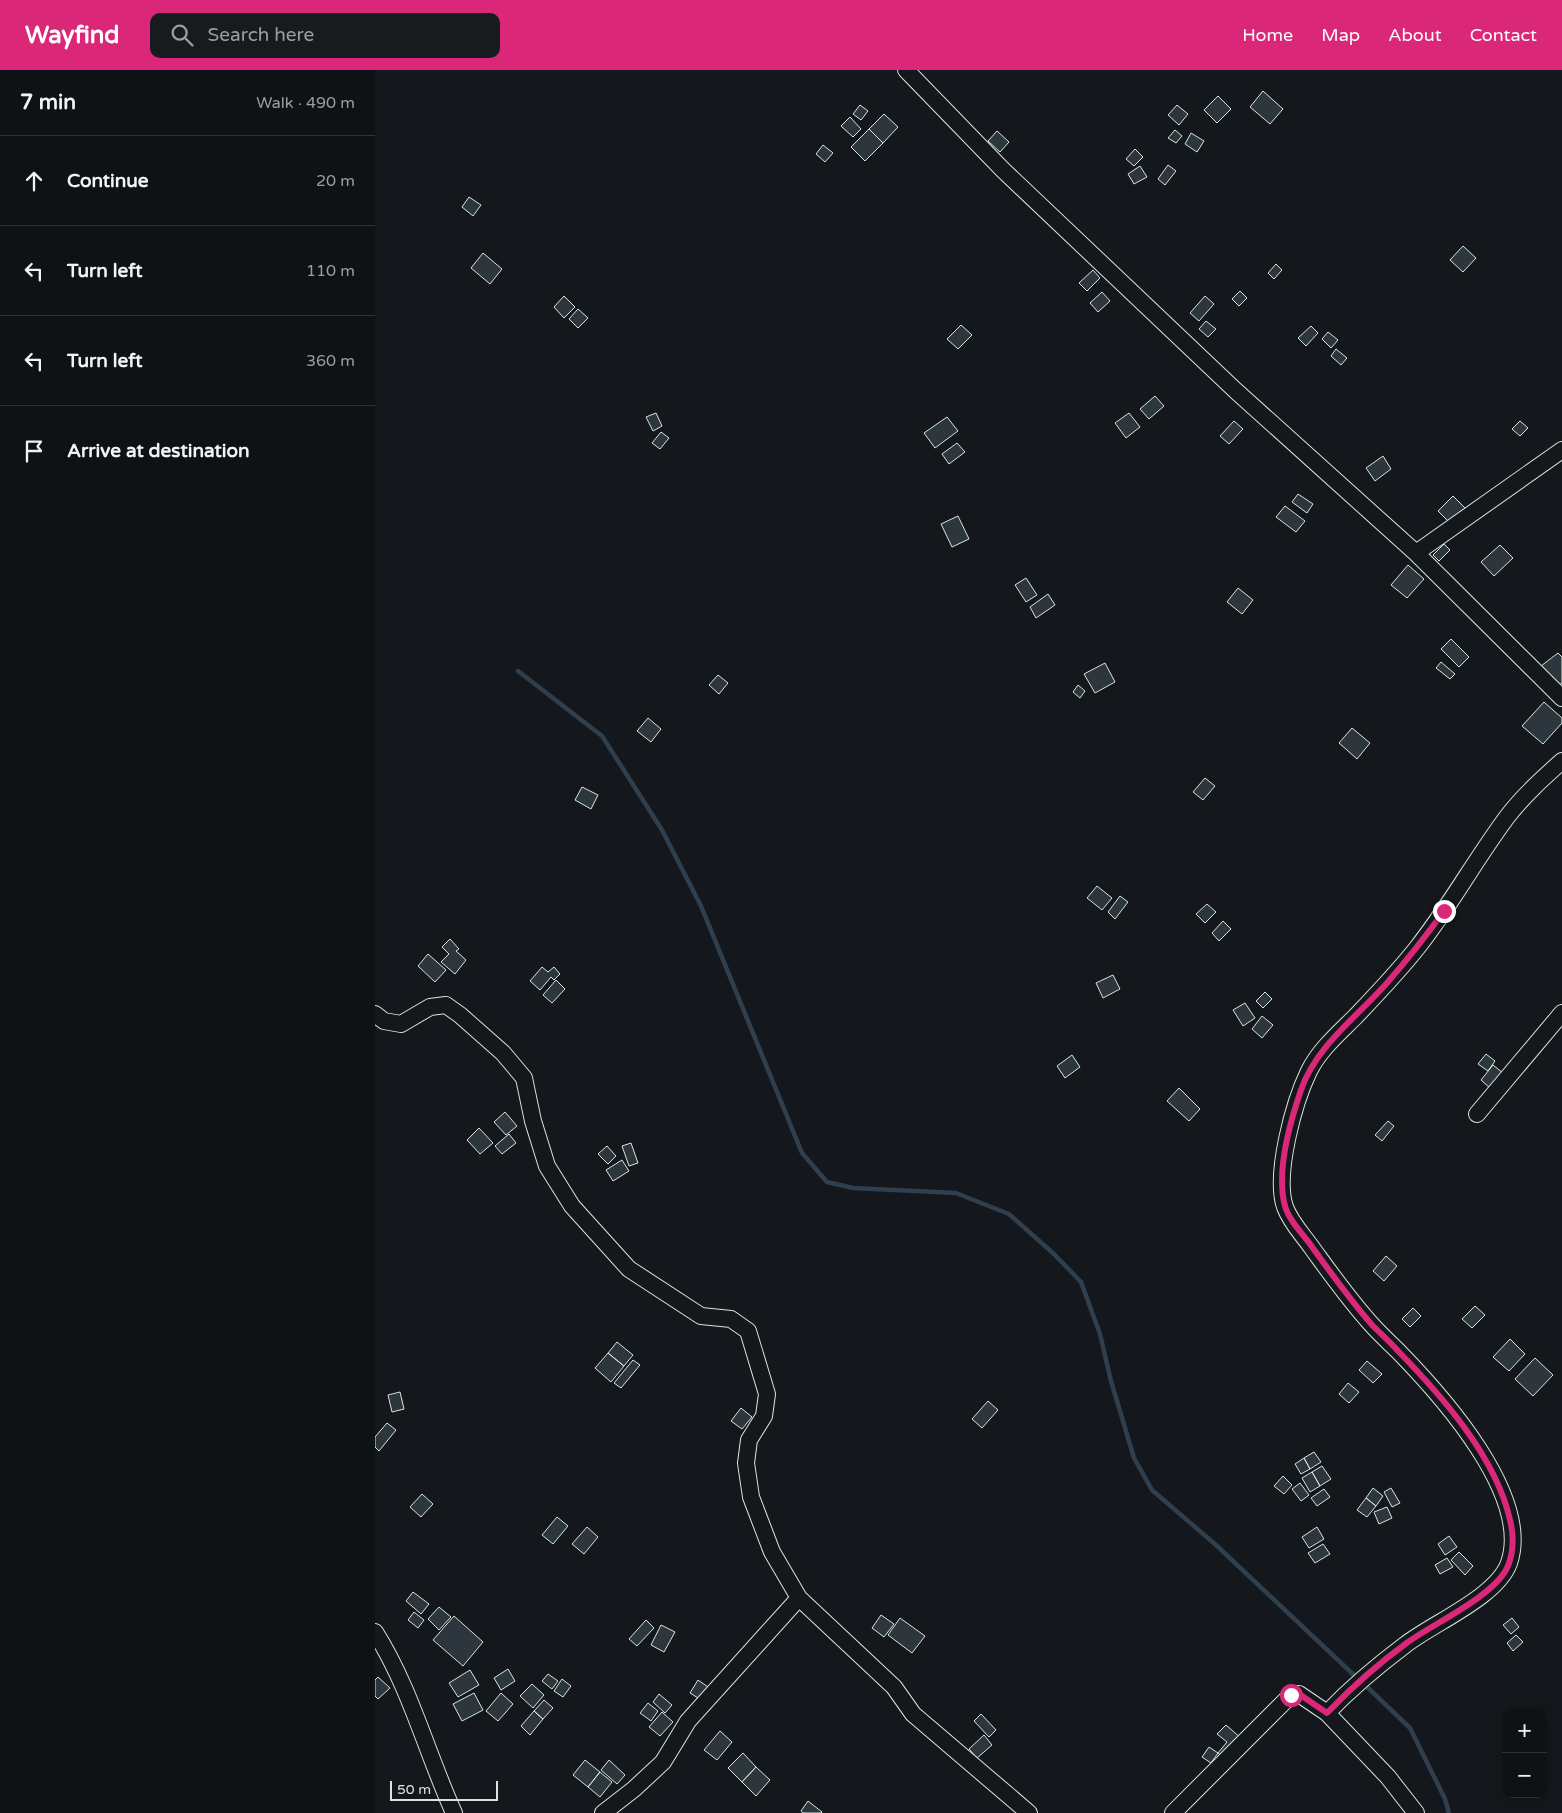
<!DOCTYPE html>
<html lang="en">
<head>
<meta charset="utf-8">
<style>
	:root { --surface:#0f1215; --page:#181b1e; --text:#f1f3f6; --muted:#9b9ea0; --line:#2f3234; --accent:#db2777 }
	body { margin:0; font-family:"Varela Round",sans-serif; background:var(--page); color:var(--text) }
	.controls { position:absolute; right:15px; bottom:15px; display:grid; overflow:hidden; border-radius:10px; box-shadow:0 2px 12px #0003 }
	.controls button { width:45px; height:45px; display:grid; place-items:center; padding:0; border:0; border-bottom:1px solid var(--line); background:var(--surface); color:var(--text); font:25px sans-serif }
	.scale { position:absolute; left:15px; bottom:12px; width:108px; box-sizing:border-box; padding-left:5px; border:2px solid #d8e6dc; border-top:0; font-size:14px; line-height:18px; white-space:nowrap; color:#d8e6dc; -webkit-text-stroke:4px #14181c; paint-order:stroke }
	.stop { position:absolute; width:15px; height:15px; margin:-11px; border:4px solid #db2777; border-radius:50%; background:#fff }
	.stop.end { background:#db2777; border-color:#fff; box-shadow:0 1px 5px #0008 }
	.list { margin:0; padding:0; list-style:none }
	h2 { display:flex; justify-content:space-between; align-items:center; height:65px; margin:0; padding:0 20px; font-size:21px }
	h2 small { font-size:16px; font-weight:400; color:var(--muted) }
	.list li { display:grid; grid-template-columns:32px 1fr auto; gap:15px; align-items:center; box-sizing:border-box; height:90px; padding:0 20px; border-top:1px solid var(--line) }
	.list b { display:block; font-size:19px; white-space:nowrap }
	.list em { font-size:16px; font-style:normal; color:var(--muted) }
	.icon { flex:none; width:28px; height:28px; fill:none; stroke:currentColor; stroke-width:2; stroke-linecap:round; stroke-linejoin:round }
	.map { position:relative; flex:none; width:1187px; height:1743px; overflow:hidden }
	header { display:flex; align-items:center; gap:30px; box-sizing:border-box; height:70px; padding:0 25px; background:var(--accent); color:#fff }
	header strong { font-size:24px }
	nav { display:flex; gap:28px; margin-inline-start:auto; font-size:18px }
	.search { width:350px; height:45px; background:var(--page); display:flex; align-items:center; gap:12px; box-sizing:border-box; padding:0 18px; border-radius:10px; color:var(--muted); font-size:19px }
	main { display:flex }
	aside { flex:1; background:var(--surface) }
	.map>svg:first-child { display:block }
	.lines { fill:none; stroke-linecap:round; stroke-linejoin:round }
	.stream { stroke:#2f3f4d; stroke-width:4.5 }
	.building { fill:#2c363c; stroke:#d8e6dc }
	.minor-casing { stroke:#d8e6dc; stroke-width:18 }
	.minor { stroke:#14181c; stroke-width:16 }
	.route { stroke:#db2777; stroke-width:6 }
</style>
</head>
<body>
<header>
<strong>Wayfind</strong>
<div class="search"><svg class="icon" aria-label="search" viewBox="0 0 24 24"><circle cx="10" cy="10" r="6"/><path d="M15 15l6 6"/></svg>Search here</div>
<nav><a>Home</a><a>Map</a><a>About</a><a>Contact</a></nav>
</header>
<main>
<aside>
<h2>7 min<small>Walk · 490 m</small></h2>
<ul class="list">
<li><svg class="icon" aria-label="ahead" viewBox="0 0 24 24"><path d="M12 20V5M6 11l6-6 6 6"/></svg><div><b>Continue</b></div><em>20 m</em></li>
<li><svg class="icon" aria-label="left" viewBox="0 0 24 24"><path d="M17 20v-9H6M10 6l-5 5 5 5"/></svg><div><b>Turn left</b></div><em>110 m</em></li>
<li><svg class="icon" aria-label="left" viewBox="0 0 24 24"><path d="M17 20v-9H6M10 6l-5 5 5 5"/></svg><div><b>Turn left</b></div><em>360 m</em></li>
<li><svg class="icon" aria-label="arrive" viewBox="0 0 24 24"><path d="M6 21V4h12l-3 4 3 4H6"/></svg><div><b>Arrive at destination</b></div></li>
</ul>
</aside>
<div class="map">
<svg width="1187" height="1743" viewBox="0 0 1187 1743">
	<rect width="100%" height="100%" fill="#14181c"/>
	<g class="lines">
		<!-- stream -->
		<path class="stream" d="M143,601L227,666L287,760L326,836L427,1083L452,1112L478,1118L581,1123L634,1144L679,1184L706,1212L725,1264L736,1311L759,1388L777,1420L841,1475L982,1608
			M988,1613L1035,1658L1070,1729L1074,1743"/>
	</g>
	<!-- building -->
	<path class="building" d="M888,21L908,39L895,54L875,37Z
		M843,26L856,39L842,53L829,40Z
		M485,35L493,41L486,50L478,44Z
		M802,35L813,44L804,55L793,45Z
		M509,44L523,57L508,73L494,59Z
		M475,47L486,59L478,67L466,56Z
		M494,59L508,73L490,91L476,77Z
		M800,60L807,66L801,73L793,68Z
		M622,61L634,72L625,82L613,71Z
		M816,63L829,71L822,82L810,74Z
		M448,75L458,83L450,92L441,84Z
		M760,79L768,87L759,96L751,89Z
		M793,95L801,101L790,115L783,109Z
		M765,96L772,107L759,114L753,104Z
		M94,127L106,135L98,146L87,137Z
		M1088,176L1101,188L1088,202L1075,190Z
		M108,183L127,199L115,214L96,198Z
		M901,194L907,200L899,209L893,203Z
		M718,200L725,208L712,221L704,213Z
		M865,221L872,228L864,236L857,229Z
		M727,222L735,231L723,242L715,233Z
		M189,226L200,237L189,248L179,237Z
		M830,226L839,234L824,251L815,243Z
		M203,239L213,248L203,258L194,249Z
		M831,251L841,259L833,267L824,259Z
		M586,255L597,265L583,279L572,269Z
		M936,256L943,263L931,276L923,268Z
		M953,262L963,270L956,278L947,269Z
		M961,279L972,288L966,295L956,286Z
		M780,326L789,336L774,349L765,339Z
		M281,343L287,356L278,361L271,347Z
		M754,343L765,357L751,368L740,353Z
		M572,347L583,361L560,378L549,363Z
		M859,351L868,359L854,374L845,366Z
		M1145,351L1153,358L1145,366L1137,359Z
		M286,362L294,368L285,379L277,373Z
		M582,373L590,382L574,394L567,384Z
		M1008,386L1016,399L1000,411L991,398Z
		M923,424L938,434L932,443L917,432Z
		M1078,426L1091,439L1076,454L1063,441Z
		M910,436L930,451L921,462L901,447Z
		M583,446L594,469L577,477L566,454Z
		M1069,474L1075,480L1064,491L1058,485Z
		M1125,475L1138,488L1119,506L1106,492Z
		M1033,495L1049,509L1032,528L1016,515Z
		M651,508L662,525L651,532L640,515Z
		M863,518L878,530L867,544L852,532Z
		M673,524L680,535L661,548L655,537Z
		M1076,569L1094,587L1084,597L1066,579Z
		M1183,583L1187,587V613L1182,617L1166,596Z
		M1066,592L1080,604L1075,609L1061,598Z
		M730,593L740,612L720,623L709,604Z
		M343,605L353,613L344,624L334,615Z
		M703,615L710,621L705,628L698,622Z
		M1169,632L1187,648V653L1168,674L1147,656Z
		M273,648L286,659L276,672L262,661Z
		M977,658L995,673L982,689L964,673Z
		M830,708L840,716L828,730L818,722Z
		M207,717L223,725L216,739L200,730Z
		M722,816L737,828L727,840L712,828Z
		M745,826L753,832L740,849L733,842Z
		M832,834L841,842L830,853L821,844Z
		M848,851L856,859L844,871L837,863Z
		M75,869L84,879L81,881L91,890L80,904L66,892L74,884L67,877Z
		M53,884L71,900L60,912L43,896Z
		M167,897L173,902L179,897L185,904L179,910L176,907L165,920L155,911Z
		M738,905L745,919L728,928L721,913Z
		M181,910L190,919L177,933L168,925Z
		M890,922L897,929L888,938L881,931Z
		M870,933L880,948L868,956L858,940Z
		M887,946L898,955L887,968L877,959Z
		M1111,984L1120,991L1113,1001L1103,994Z
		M697,985L705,997L690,1008L682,996Z
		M1118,995L1128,1003L1115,1018L1106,1010Z
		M804,1018L825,1039L814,1051L792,1031Z
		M130,1042L142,1056L131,1065L119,1052Z
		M1013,1051L1019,1056L1007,1071L1000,1065Z
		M104,1058L118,1073L105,1084L92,1070Z
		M134,1064L141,1073L127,1084L120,1076Z
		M256,1073L263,1093L254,1096L247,1076Z
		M232,1076L241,1086L233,1094L223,1084Z
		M247,1090L254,1101L238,1111L231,1100Z
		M1011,1186L1022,1196L1009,1211L998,1201Z
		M1100,1236L1110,1245L1097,1258L1087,1249Z
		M1038,1238L1046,1246L1035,1257L1027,1249Z
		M1135,1269L1150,1284L1134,1301L1118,1287Z
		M242,1272L258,1285L249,1296L233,1283Z
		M233,1283L249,1296L236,1312L220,1298Z
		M1160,1288L1178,1305L1158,1326L1140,1309Z
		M258,1290L265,1295L246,1318L239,1313Z
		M992,1291L1007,1304L998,1313L984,1300Z
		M973,1313L984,1322L974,1333L964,1324Z
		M25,1322L29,1339L17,1342L13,1325Z
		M613,1331L623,1340L607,1358L597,1349Z
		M366,1338L377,1347L367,1359L356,1351Z
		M12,1353L21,1360L4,1381L0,1377V1367Z
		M939,1382L946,1392L935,1399L929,1388Z
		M929,1388L935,1399L926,1404L920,1394Z
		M947,1396L956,1409L945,1416L937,1402Z
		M937,1402L945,1416L935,1422L927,1408Z
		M908,1406L917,1415L909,1424L899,1416Z
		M925,1413L934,1425L926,1431L917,1419Z
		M998,1418L1008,1426L1001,1436L991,1428Z
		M1016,1418L1025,1433L1017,1437L1009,1422Z
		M949,1419L955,1427L942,1436L936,1428Z
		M47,1424L58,1434L46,1447L35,1437Z
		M991,1428L1001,1436L992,1447L982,1440Z
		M1012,1437L1017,1448L1004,1454L999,1442Z
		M182,1447L193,1456L178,1474L167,1465Z
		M212,1457L223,1467L209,1484L197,1474Z
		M942,1457L949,1469L934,1478L927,1467Z
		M1074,1466L1082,1477L1070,1485L1063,1474Z
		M948,1474L955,1484L940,1493L933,1483Z
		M1084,1482L1098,1496L1090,1505L1076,1490Z
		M1072,1488L1078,1497L1065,1504L1060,1495Z
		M38,1522L54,1534L46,1544L31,1531Z
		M64,1537L76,1547L64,1560L53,1549Z
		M39,1542L49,1550L43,1558L33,1550Z
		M506,1545L519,1554L509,1567L497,1558Z
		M79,1546L108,1572L88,1596L58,1570Z
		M525,1548L550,1566L537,1583L513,1565Z
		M1137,1548L1144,1557L1136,1564L1128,1555Z
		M271,1550L279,1558L262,1576L254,1569Z
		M286,1555L300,1562L289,1582L276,1575Z
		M1141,1565L1148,1572L1138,1581L1132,1573Z
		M133,1599L140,1611L126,1620L119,1608Z
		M95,1600L104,1615L83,1627L74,1613Z
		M173,1604L183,1611L177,1619L167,1611Z
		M3,1607L15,1618L3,1629L0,1626V1610Z
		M187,1609L196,1616L188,1627L179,1621Z
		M323,1610L336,1619L328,1631L315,1623Z
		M157,1614L169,1625L158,1638L145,1626Z
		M99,1623L108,1640L87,1651L78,1634Z
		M126,1623L138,1634L123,1651L111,1641Z
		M284,1624L297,1635L290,1643L278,1632Z
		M169,1630L178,1638L168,1649L159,1641Z
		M273,1633L283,1641L276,1651L265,1643Z
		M159,1641L168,1649L155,1665L146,1656Z
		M287,1642L298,1652L285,1666L274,1657Z
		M606,1644L621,1660L614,1667L599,1651Z
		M851,1655L867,1669L850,1689L843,1683L852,1672L842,1664Z
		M345,1661L357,1672L342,1690L329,1680Z
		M609,1665L617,1675L602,1688L594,1679Z
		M834,1677L843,1683L836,1693L827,1687Z
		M368,1683L381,1697L367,1712L353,1698Z
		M210,1690L225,1702L213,1717L198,1705Z
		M234,1690L250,1705L242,1714L226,1700Z
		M381,1697L395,1710L381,1726L367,1712Z
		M225,1702L237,1712L225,1727L213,1717Z
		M433,1731L447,1742L446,1743H428L426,1741Z"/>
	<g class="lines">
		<defs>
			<path id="minor" d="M531,0L628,100L861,321L1041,483L1187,628
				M1041,483L1187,380
				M0,944L9,951L26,954L55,937L71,935L85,945L128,983L149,1008L158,1051L172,1096L197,1136L254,1199L326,1246L356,1249L373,1261L392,1324L389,1346L374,1370L371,1393L376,1427L397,1482L424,1528L519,1617L538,1644L654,1743
				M1102,1044L1187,943
				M0,1562C35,1617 52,1684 79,1743
				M952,1643C976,1618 1002,1596 1030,1575C1058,1553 1122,1527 1134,1493C1157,1426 1067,1326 1023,1281C1014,1272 1005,1264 997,1255C975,1231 956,1204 937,1178C928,1165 916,1153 910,1137C899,1104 919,1032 934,1001C945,979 964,963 981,946C1002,924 1023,902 1042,878C1075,836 1100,790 1132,747C1148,726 1168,708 1187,691
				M228,1743L259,1719L288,1692L313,1651L424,1528
				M798,1743L916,1625L924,1624L952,1643L1013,1707L1041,1743"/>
		</defs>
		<!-- minor casing -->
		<use href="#minor" class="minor-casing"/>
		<!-- minor -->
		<use href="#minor" class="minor"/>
	</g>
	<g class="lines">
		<!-- route -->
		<path class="route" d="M916,1625L924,1624L952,1643C977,1617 1004,1593 1033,1572C1060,1553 1116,1527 1131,1500C1139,1485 1139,1465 1135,1450C1121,1387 1067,1326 1023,1281C1015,1272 1006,1264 998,1256C975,1230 955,1202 935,1174C926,1162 914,1150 910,1136C901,1103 915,1052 926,1020C941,976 982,947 1012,913C1032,890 1051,866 1069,841"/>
	</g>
</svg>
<div class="controls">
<button>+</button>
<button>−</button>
</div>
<div class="scale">50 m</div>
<div class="stop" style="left:916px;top:1625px"></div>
<div class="stop end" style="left:1069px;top:841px"></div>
</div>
</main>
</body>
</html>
